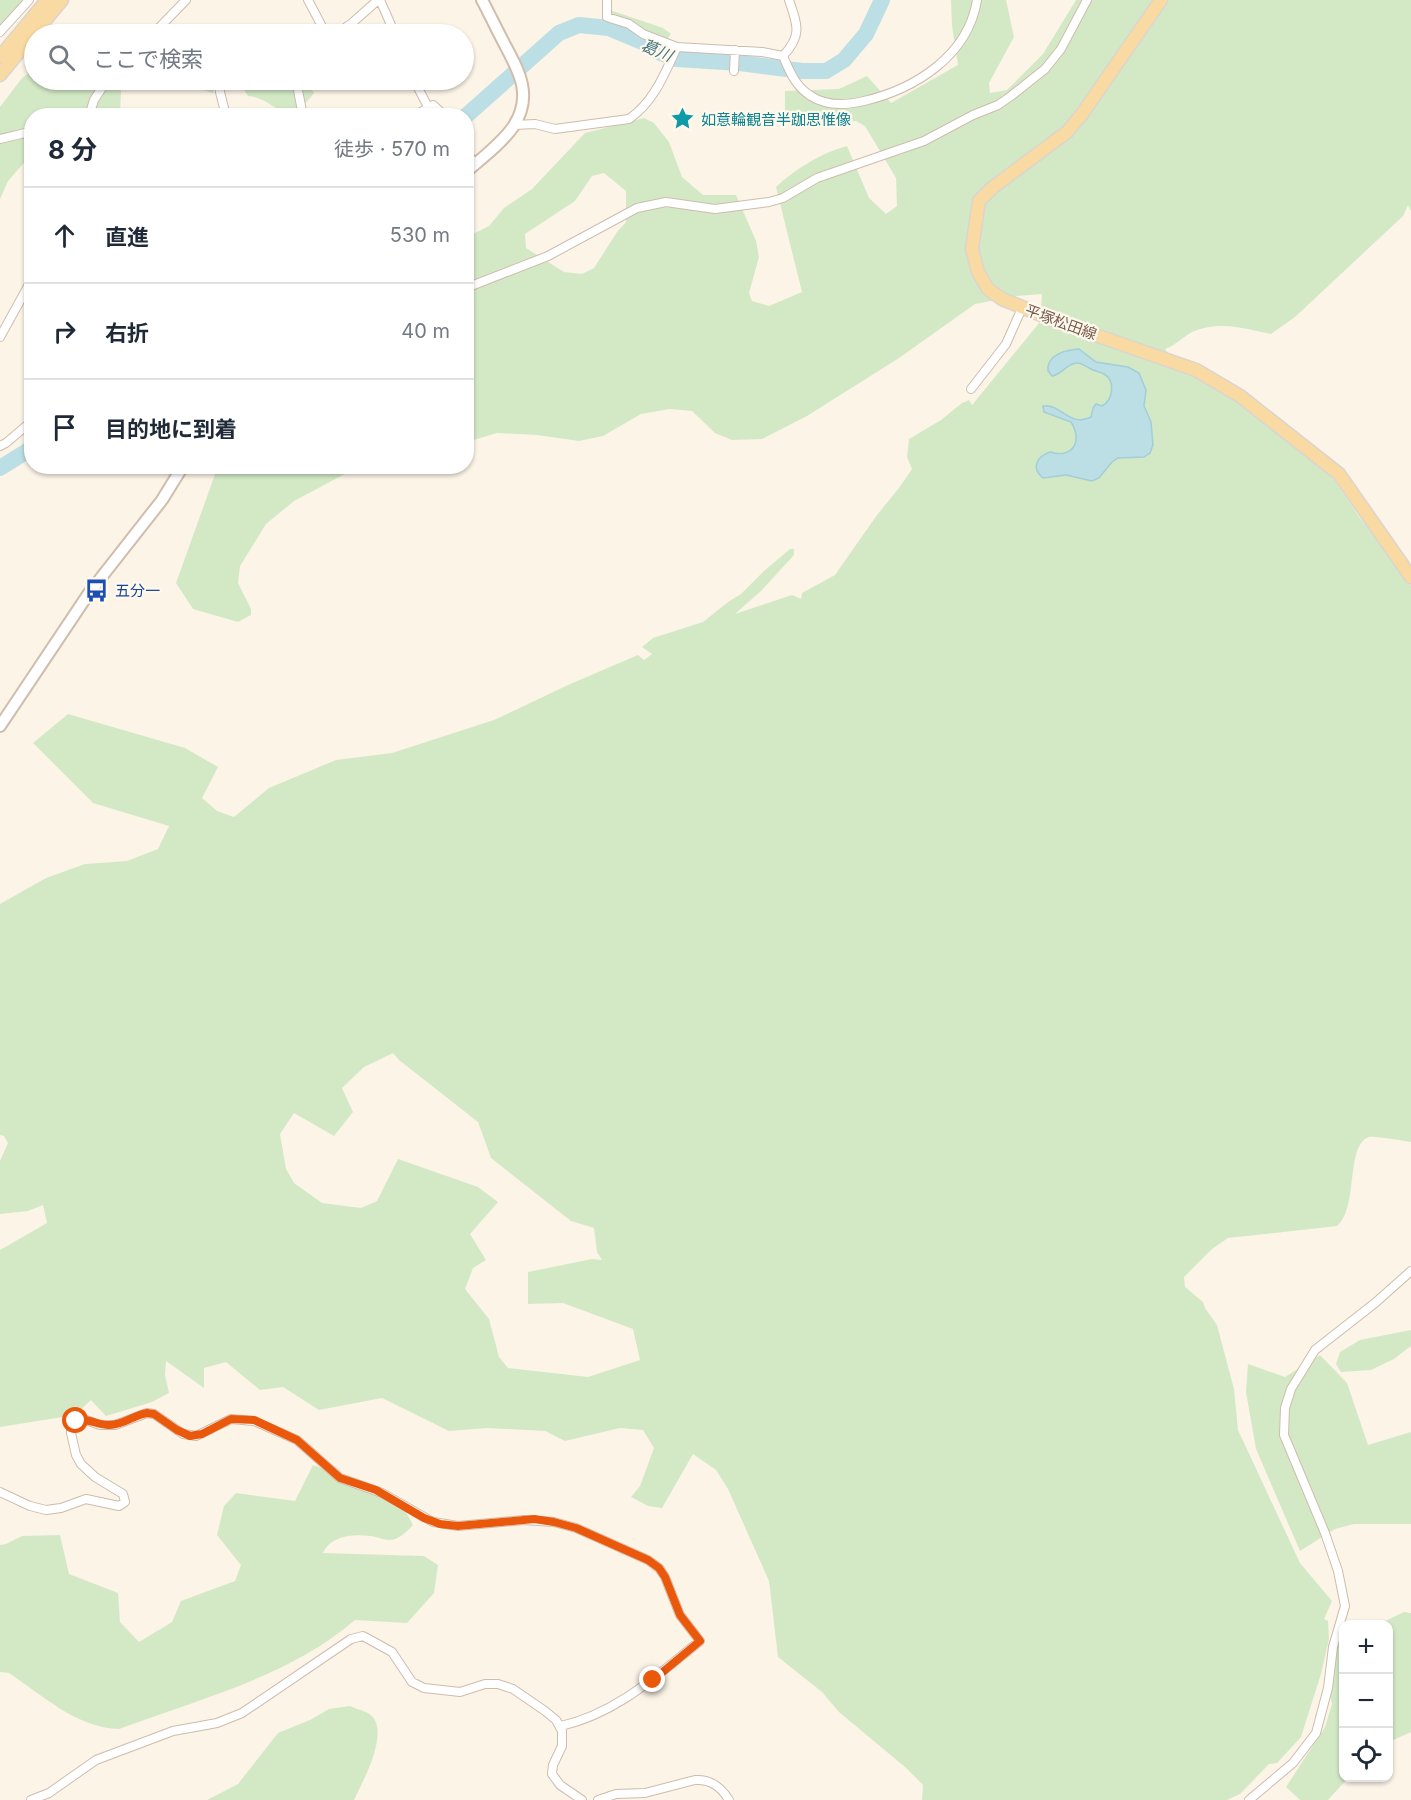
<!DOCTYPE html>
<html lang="ja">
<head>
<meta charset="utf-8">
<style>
	:root { --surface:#fff; --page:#f6f6f7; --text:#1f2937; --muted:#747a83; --line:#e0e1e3 }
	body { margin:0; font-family:Inter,"Noto Sans JP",sans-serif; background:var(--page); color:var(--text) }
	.controls { position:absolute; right:18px; bottom:18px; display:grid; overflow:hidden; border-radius:12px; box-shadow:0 2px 4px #0004 }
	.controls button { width:54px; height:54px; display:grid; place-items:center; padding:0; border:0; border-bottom:2px solid var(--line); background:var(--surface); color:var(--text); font:30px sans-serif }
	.stop { position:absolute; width:18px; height:18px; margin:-14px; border:4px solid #ea580c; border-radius:50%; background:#fff }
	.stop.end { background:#ea580c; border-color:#fff; box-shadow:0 2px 6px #0008 }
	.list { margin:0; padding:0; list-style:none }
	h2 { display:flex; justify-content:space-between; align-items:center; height:78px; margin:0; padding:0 24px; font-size:26px }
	h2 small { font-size:20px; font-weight:400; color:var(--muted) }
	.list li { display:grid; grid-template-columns:39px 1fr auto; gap:18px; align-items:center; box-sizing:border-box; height:96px; padding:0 24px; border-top:2px solid var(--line) }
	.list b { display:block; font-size:22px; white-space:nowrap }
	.list em { font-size:20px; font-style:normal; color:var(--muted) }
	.icon { flex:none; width:33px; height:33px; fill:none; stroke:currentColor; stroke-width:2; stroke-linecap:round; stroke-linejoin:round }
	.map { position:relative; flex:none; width:1411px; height:1800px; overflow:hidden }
	.search { position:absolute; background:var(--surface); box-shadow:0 2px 4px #0004; left:24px; top:24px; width:450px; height:66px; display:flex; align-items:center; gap:15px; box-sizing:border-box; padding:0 21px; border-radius:33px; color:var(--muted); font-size:22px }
	.panel { position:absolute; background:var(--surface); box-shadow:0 2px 4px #0004; left:24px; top:108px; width:450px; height:366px; border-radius:24px }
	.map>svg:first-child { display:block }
	.green { fill:#d3e9c6; fill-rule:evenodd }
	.water { fill:#bcdee5; stroke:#a2ced7; stroke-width:1.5 }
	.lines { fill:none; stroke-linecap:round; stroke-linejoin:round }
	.river { stroke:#bcdee5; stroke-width:16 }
	.street-casing { stroke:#cebcad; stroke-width:10 }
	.secondary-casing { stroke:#d0bdab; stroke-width:14 }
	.primary-casing { stroke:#dbd4d0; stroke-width:15 }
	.street { stroke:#fff; stroke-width:8 }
	.secondary { stroke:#fff; stroke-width:10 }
	.primary { stroke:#f8daa2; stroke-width:12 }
	.route { stroke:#ea580c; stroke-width:8 }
	.labels { text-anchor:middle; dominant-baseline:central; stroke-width:4.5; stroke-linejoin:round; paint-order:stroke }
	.culture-label { font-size:15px; fill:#0d838f; stroke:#fff8ed; text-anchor:start }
	.street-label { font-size:15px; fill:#755b4c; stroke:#fff8ed }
	.transit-label { font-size:15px; fill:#164399; stroke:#fff8ed; text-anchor:start }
	.water-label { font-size:16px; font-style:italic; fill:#437581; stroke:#fff8ed }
</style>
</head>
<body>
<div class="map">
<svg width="1411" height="1800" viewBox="0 0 1411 1800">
	<rect width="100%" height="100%" fill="#fcf4e7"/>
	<!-- green -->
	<path class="green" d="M0,0H24L0,30Z
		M951,0H1006L1014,37L989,83L990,93L1007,90L1043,54L1076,0H1411V211L1408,205L1403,216L1295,317L1271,334C1247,329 1222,321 1197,330C1185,334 1177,345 1165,349L1179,366L1215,385L1302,448L1335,481L1360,518L1389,554L1411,586V1142C1404,1141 1375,1136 1369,1137C1345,1145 1359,1208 1337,1226L1228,1238L1212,1249L1184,1277L1185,1287L1203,1302L1205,1308L1217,1325L1234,1389L1238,1430L1300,1563L1332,1601L1324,1619L1328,1621L1329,1639L1321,1674L1301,1737L1277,1763L1269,1764L1240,1794L1227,1800H922L923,1785L905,1767L839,1712L822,1692L778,1657L769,1581L728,1489L716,1470L693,1454L662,1508L648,1506L631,1497L640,1486L654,1448L643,1430L620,1428L565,1441L545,1431L487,1428L449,1431L382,1398L319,1410L283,1387L260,1390L226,1362L204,1368V1388L166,1361L165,1375L169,1393L152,1402L106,1416L91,1400L75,1415L0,1427V1250L47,1223L43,1205L28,1211L0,1214V1161L8,1143L4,1136L0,1135V904L46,878L85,864L127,861L158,849L169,826L93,803L33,743L68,714L185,748L218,767L202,798L217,811L234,817L269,788L336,760L392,753L494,720L568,685L638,655L644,660L652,654L642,647L653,638L703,622L728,602L741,594L764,571L790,549H794V555L761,591L735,614L792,595L801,599L802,593L835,575L877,515L899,488L912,469L907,457L909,439L941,420L962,403L969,400L972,405L1040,322L1042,294L1017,296L975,304L899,358L807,416L762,439L732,440L715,433L692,411L670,409L641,414L603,436L579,441L537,435L497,433L467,442V237L489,226L504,208L532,189L585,133L644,118L654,123L669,142L682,177L703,195H736L756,241L759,257L749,293L752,301L769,306L802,292L776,187C795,169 821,153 847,146L869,198L886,214L897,206L896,178L865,126L856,121L812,122L785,114V91L839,89L867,76L891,103L958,65L952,26ZM604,173L626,191V222L617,232L594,268L582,274L564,272L526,248L525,234L575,201L592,176ZM393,1053L399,1060L478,1122L491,1158L571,1221L594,1228L597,1252L602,1260L592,1259L528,1272V1304L563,1303L633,1329L640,1360L588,1377L508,1368L499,1357L489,1319L465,1289L473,1268L486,1260L470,1234L498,1202L478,1187L398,1159L377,1201L361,1208L322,1203L294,1183L286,1169L280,1134L294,1113L334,1136L353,1112L342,1088L364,1067Z
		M610,10L663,28L671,34L667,39H660L636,25L610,14Z
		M34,69V80H120L121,92L120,115L32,116L31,155L8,181L0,199V107L22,78Z
		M200,80H218L213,93L203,90Z
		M238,80H306L314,93C284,133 277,98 248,96Z
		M218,466L358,467L294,501L266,524L240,566L238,583L251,609V615L238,622L193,609L176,583Z
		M1411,1330V1346L1394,1359L1371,1370L1341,1372L1336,1364L1340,1352L1360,1340Z
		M1320,1355L1347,1383L1368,1445L1411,1432V1524H1354L1335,1529L1300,1551L1256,1449L1246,1392L1248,1364L1285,1377Z
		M313,1465L392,1494L405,1510L413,1525C406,1532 399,1540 389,1540C383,1540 376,1536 370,1536C352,1534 331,1536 323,1553L424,1556L438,1565L434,1593L407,1623L355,1620C289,1677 199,1699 119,1729C77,1728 42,1695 9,1673L0,1672V1545L6,1544L22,1536L60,1535L69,1574L118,1593L120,1622L139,1642L172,1622L181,1601L235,1581L241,1565L217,1535L224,1506L236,1493L295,1501Z
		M1404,1612L1411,1613V1732L1389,1742L1388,1624H1379Z
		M1342,1637H1343L1344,1778H1348L1328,1800H1300L1286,1787L1325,1727L1332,1704L1327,1680L1330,1663Z
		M350,1706C356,1709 367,1711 372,1716C389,1734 363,1781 354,1800H207L238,1784L278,1733L310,1720L329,1709Z"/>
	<!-- water -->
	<path class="water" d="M1079,349L1096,362L1128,367L1139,373L1146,390L1144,406L1151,422L1153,445L1150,453L1144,457L1118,458L1112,462L1099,478L1092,481L1066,475L1043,478C1031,468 1036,457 1050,452C1073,459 1083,441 1071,422L1044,412L1043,406C1061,403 1069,428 1091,417L1093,408L1096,404L1102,406C1113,400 1116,381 1104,374C1100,372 1095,371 1091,369C1087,367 1082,363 1077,363C1067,363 1062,375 1052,376L1048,371C1046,355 1065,350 1079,349Z"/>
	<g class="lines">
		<!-- river -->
		<path class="river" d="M466,116L559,33L579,25L609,28L645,43L658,52L676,59L740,63L802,71H826L844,60L866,34L882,0
			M0,468L32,448"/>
		<defs>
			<path id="street" d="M308,0L326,34
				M380,0L395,34
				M607,0V17L629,24L643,34L677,47L762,52L783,56
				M0,32L29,0
				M153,34L186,0
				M336,34L352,23L378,0
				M783,56C790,72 795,86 811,96C826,106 847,105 864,101C915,89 968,56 977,0
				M783,56C803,35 797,24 789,0
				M734,71L735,50
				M296,80L303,116
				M414,80L428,107
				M220,92L226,116
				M89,116L94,100L107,80
				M414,116L433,105L445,116
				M514,125L535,124L555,129L629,119C654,102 665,73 677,47
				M0,139L25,133L32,136
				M466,150L475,165
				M466,288L548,256L637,208L666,202L715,209L769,202L783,198L817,178L924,141L973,115L998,105L1011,96L1045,69L1061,49L1087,0
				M0,337L32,279
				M971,389L1006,344L1022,308
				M0,446L6,443L32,421
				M0,1492L30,1506L46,1510L61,1508L86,1499L119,1506L125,1502L123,1494L95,1477L81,1464L76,1455L71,1433V1428L76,1421L83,1419L100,1425H115L147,1413L154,1414L183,1434L196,1436L231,1419L254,1421L297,1440L340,1478L382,1493L433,1522L458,1526L524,1520L554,1522L576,1528L648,1560L659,1568L665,1577L680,1615L700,1641C656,1676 617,1713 561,1726
				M31,1800L49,1793L96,1760L173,1731L217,1723L242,1713L351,1639L363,1636L392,1652L412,1682L424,1688L460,1692L485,1684H498L513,1689L545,1711L556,1720L562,1731V1746L553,1765L552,1774L560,1785L582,1800
				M598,1800L616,1794L645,1793L695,1780C711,1779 721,1787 729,1800
				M1249,1800L1293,1763L1316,1733L1328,1688L1333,1647L1345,1606L1338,1571L1325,1533L1284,1435L1285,1408L1291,1389L1315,1350L1375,1303L1411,1271"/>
			<path id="secondary" d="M466,172C482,158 501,144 513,127C533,97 520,73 505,45C497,30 490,15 482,0
				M0,726L89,593L162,500L183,466"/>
			<path id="primary" d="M1161,0L1082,114L1067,132L992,188L979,201L972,249L978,272L988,289L1002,299L1061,323L1196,370L1240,396L1339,474L1411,577
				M0,57L47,0
				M0,75L62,0"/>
		</defs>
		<!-- street casing -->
		<use href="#street" class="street-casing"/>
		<!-- secondary casing -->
		<use href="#secondary" class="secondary-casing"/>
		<!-- primary casing -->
		<use href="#primary" class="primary-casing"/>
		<!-- street -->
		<use href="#street" class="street"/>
		<!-- secondary -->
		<use href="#secondary" class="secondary"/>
		<!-- primary -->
		<use href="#primary" class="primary"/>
	</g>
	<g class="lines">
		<!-- route -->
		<path class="route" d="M76,1421C88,1417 98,1426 110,1425C123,1425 134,1415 147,1413L154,1414L177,1430L190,1436L202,1434L231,1419L254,1420L297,1440L340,1478L376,1490L424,1518L440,1524L458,1526L534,1519L554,1522L576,1528L648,1560L659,1568L665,1577L680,1615L700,1641L653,1680"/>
	</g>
	<!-- icons -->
	<defs>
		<symbol id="sight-bare" viewBox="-9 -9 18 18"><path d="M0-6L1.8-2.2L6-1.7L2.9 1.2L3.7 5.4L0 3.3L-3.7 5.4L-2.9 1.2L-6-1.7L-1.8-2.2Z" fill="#0f9aa8" stroke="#fff8ed" stroke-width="2.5" paint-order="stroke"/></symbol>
		<symbol id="bus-bare" viewBox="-9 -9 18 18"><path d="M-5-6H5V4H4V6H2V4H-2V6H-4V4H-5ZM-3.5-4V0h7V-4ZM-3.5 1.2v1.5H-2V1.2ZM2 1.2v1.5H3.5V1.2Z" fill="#1a4fb4" stroke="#fff8ed" stroke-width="2.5" paint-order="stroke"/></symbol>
	</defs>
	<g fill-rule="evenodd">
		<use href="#sight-bare" x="666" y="102" width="33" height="33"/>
		<use href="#bus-bare" x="80" y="574" width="33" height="33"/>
	</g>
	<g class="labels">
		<!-- culture labels -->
		<g class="culture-label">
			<text x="701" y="119">如意輪観音半跏思惟像</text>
		</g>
		<!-- street labels -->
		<g class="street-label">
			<text transform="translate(1061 322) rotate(20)">平塚松田線</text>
		</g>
		<!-- transit labels -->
		<g class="transit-label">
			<text x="115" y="590">五分一</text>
		</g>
		<!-- water labels -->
		<g class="water-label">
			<text transform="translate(657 50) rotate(23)">葛川</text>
		</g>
	</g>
</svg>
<div class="controls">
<button>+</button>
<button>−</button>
<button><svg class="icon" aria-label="locate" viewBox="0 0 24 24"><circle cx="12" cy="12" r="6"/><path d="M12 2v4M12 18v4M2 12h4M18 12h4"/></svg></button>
</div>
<div class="stop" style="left:76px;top:1421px"></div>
<div class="stop end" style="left:653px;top:1680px"></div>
<div class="search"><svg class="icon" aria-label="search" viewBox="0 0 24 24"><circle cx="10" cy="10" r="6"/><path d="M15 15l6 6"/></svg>ここで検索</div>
<section class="panel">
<h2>8 分<small>徒歩 · 570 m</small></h2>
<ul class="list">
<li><svg class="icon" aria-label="ahead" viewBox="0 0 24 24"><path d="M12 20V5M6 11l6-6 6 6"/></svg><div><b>直進</b></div><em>530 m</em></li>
<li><svg class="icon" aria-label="right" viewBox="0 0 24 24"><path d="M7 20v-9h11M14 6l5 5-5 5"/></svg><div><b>右折</b></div><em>40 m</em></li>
<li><svg class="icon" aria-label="arrive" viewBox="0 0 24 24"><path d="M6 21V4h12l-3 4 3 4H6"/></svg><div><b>目的地に到着</b></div></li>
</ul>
</section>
</div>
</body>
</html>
